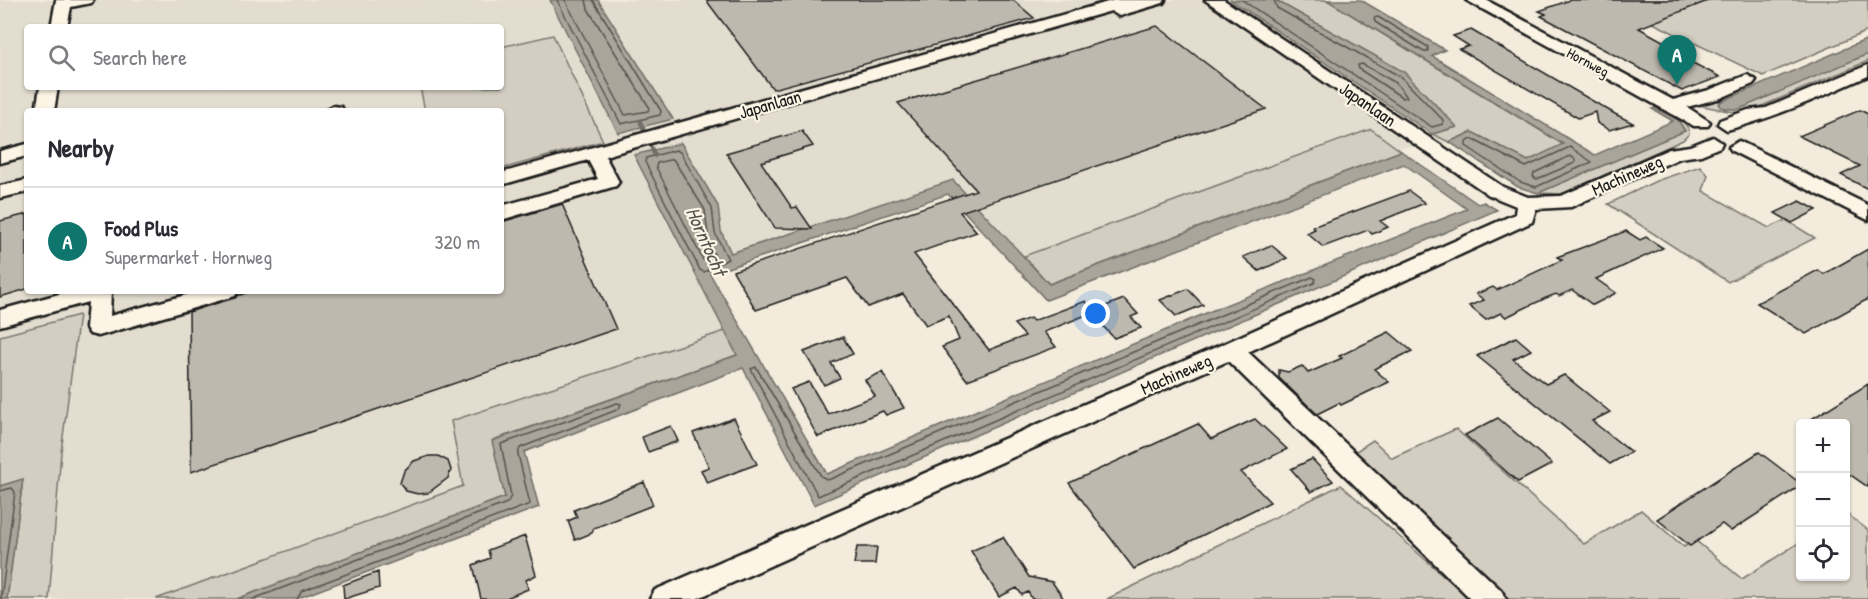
<!DOCTYPE html>
<html lang="en">
<head>
<meta charset="utf-8">
<style>
	:root { --surface:#fff; --page:#f2f2f3; --text:#2b2b33; --muted:#7c7c81; --line:#e1e1e2; --accent:#0f766e }
	body { margin:0; font-family:"Patrick Hand",sans-serif; background:var(--page); color:var(--text) }
	.controls { position:absolute; right:18px; bottom:18px; display:grid; overflow:hidden; border-radius:6px; box-shadow:0 2px 4px #0004 }
	.controls button { width:54px; height:54px; display:grid; place-items:center; padding:0; border:0; border-bottom:2px solid var(--line); background:var(--surface); color:var(--text); font:30px sans-serif }
	.you { position:absolute; left:1096px; top:314px; width:21px; height:21px; margin:-15px; border:4px solid #fff; border-radius:50%; background:#1a73e8; box-shadow:0 0 0 9px #1a73e833 }
	.badge { display:grid; place-items:center; width:39px; height:39px; border-radius:50%; background:var(--accent); color:#fff; font-size:20px; font-weight:700 }
	.pin { position:absolute; translate:-50% -50px; filter:drop-shadow(0 2px 3px #0008) }
	.pin::after { content:''; position:absolute; top:32px; width:21px; height:18px; background:inherit; clip-path:polygon(0 0,100% 0,50% 100%) }
	.list { margin:0; padding:0; list-style:none }
	h2 { display:flex; justify-content:space-between; align-items:center; height:78px; margin:0; padding:0 24px; font-size:26px }
	h2 small { font-size:20px; font-weight:400; color:var(--muted) }
	.list li { display:grid; grid-template-columns:39px 1fr auto; gap:18px; align-items:center; box-sizing:border-box; height:108px; padding:0 24px; border-top:2px solid var(--line) }
	.list b { display:block; font-size:22px; white-space:nowrap }
	.list p { margin:0; font-size:20px; white-space:nowrap; color:var(--muted) }
	.list em { font-size:20px; font-style:normal; color:var(--muted) }
	.icon { flex:none; width:33px; height:33px; fill:none; stroke:currentColor; stroke-width:2; stroke-linecap:round; stroke-linejoin:round }
	.map { position:relative; flex:none; width:1868px; height:599px; overflow:hidden }
	.search { position:absolute; background:var(--surface); box-shadow:0 2px 4px #0004; left:24px; top:24px; width:480px; height:66px; display:flex; align-items:center; gap:15px; box-sizing:border-box; padding:0 21px; border-radius:6px; color:var(--muted); font-size:22px }
	.panel { position:absolute; background:var(--surface); box-shadow:0 2px 4px #0004; left:24px; top:108px; width:480px; height:186px; border-radius:6px }
	.map>svg:first-child { display:block }
	.built { fill:#e3ddcf; fill-rule:evenodd }
	.green { fill:#d3cec1; stroke:#78756e; stroke-width:1.5 }
	.water { fill:#aaa59b; stroke:#716e68; stroke-width:1.5; fill-rule:evenodd }
	.lines { fill:none; stroke-linecap:round; stroke-linejoin:round }
	.shore { stroke:#55534f; stroke-width:1.5 }
	.stream { stroke:#716e68; stroke-width:4 }
	.building { fill:#beb9ae; stroke:#1c1c1c; stroke-width:1.5 }
	.minor-casing { stroke:#1c1c1c; stroke-width:5 }
	.minor { fill:#fcf5e5; fill-rule:evenodd }
	.labels { text-anchor:middle; dominant-baseline:central; stroke-width:4.5; stroke-linejoin:round; paint-order:stroke }
	.far-street-label { font-size:15px; fill:#1c1c1c; stroke:#fcf5e5 }
	.street-label { font-size:18px; fill:#1c1c1c; stroke:#fcf5e5 }
	.water-label { font-size:20px; font-style:italic; fill:#55534f; stroke:#fcf5e5 }
</style>
</head>
<body>
<div class="map">
<svg width="1868" height="599" viewBox="0 0 1868 599">
	<rect width="100%" height="100%" fill="#f3ecdd"/>
	<filter id="ink" filterUnits="userSpaceOnUse"><feTurbulence type="fractalNoise" baseFrequency=".0167" numOctaves="2"/><feDisplacementMap in="SourceGraphic" scale="12" xChannelSelector="R" yChannelSelector="G"/><feConvolveMatrix kernelMatrix="1 2 1 2 8 2 1 2 1" color-interpolation-filters="sRGB"/></filter>
	<g filter="url(#ink)">
		<!-- built -->
		<path class="built" d="M0,0H1259L1468,141L1376,150L1028,270L953,187L699,273L744,359L508,443L519,496L258,599H0ZM27,27H501V87H27ZM27,111H501V291H27Z"/>
		<!-- green -->
		<path class="green" d="M1275,0H1327L1564,145L1528,161L1472,132L1449,142L1432,134L1457,127L1404,72Z
			M1605,0H1868V31L1763,76Z
			M553,35L603,141L501,169V111H425L420,87H501V47Z
			M1868,54V61L1748,112L1738,113L1693,104L1714,98L1721,102L1719,104L1725,109L1742,107Z
			M1661,105L1681,118L1688,128L1689,134L1683,140L1562,194L1538,193L1685,131L1678,120L1655,108Z
			M1371,129L1401,151L1049,284L1024,256Z
			M1700,166L1708,175L1703,191L1769,228L1786,220L1815,238L1728,282L1608,204L1656,181Z
			M79,315L61,452L49,599H7L23,479L0,486V336Z
			M725,331L737,355L493,440L505,497L237,599H156L463,486L451,421Z
			M1456,429L1584,544L1641,510L1684,547L1695,540L1742,579L1800,542V576H1846V513L1868,530V599H1495L1347,457L1373,440L1392,458Z
			M1341,485L1470,599H1107Z"/>
		<!-- water -->
		<path class="water" d="M550,0H598L673,119L618,133Z
			M1231,0H1275L1404,72L1457,127L1432,134Z
			M1327,0H1361L1445,50L1432,56L1595,155L1673,121L1652,109L1655,108L1678,120L1685,131L1538,193L1518,187L1449,142L1472,132L1528,161L1563,144Z
			M1868,39V54L1737,110L1720,107V102Z
			M681,143L718,206L721,231L731,253L953,180L1049,284L1401,151L1478,204L1484,202L1497,210L814,505L743,368L524,452L539,507L296,599H237L505,497L492,441L737,355L634,155ZM1404,164L1467,209L1218,308L827,474L710,274L948,194L1046,300Z
			M23,479L7,599H0V486Z"/>
		<g class="lines">
			<!-- shore -->
			<path class="shore" d="M557,0L621,124L660,115L661,111L593,0
				M565,0L625,115L648,111L649,107L588,9L586,0
				M1242,0L1432,127L1443,124V120L1401,77L1277,8L1274,0
				M1378,17L1428,47V51L1424,52L1375,22L1374,18Z
				M1362,64L1396,83L1407,97L1403,98L1359,69L1358,65Z
				M1472,139L1526,167L1570,147L1592,162L1536,187L1520,182L1466,146V142Z
				M676,150L680,152L712,208L715,233L728,259L704,272L700,270L645,162L646,158Z
				M1570,156L1575,159V163L1537,179L1533,177L1534,173Z
				M673,159L705,210L708,235L715,258L703,260L656,167L657,163Z
				M1312,277L1316,279L1314,283L818,496L751,369L756,367L821,476L828,480Z
				M0,491L12,488L15,492L1,599
				M253,599L507,503L511,496L501,444L617,403L621,404L619,409L520,448L518,454L530,504L302,591L297,599"/>
			<!-- stream -->
			<path class="stream" d="M640,121L655,156"/>
		</g>
		<!-- building -->
		<path class="building" d="M706,0H1013L1034,18L773,89Z
			M1570,0H1710L1639,28L1692,57L1685,59L1720,77L1682,91L1541,16L1546,14L1539,11Z
			M1157,26L1266,109L960,212L977,232L914,254L989,350L1025,336L1014,324L1030,318L1033,321L1086,301L1091,313L1044,332L1056,347L967,380L942,347L959,340L949,316L926,325L903,294L868,307L847,278L756,310L733,271L976,190L898,103Z
			M1471,30L1615,114L1633,123L1609,130L1597,123L1595,112L1578,118L1459,49L1469,46L1453,36Z
			M1860,110L1868,114V189L1841,175L1860,166L1799,136Z
			M802,131L813,146L761,162L792,208L797,207L812,229L775,228L726,153Z
			M1409,191L1425,203L1380,221L1388,227L1372,234L1368,230L1323,247L1307,233L1315,229L1312,227Z
			M1800,201L1817,210L1792,223L1775,213Z
			M562,204L616,329L191,472L189,312L252,291H501V222Z
			M27,214V289L0,297V221Z
			M1626,231L1640,240L1646,237L1663,248L1596,279L1616,293L1593,305L1572,290L1559,296L1556,294L1546,298L1506,317L1501,313L1486,320L1469,306L1484,300L1476,294L1493,287L1497,290L1562,260L1557,257Z
			M1271,245L1287,258L1259,271L1243,257Z
			M1868,249V299L1806,334L1757,303L1818,270L1824,274Z
			M1188,289L1203,305L1176,316L1160,300Z
			M1124,299L1138,314L1131,317L1141,328L1114,338L1090,312Z
			M1389,332L1412,351L1374,369L1389,382L1341,405L1339,403L1317,414L1279,378V370L1288,372L1302,366L1308,373L1342,358L1339,356Z
			M843,337L853,354L831,363L840,378L824,385L804,352Z
			M1516,337L1531,350L1513,359L1546,384L1564,375L1610,412L1592,421L1631,452L1610,464L1477,356Z
			M882,372L904,408L886,415L883,411L818,437L791,389L809,382L828,414L875,396L865,380Z
			M1868,384V487L1845,471V423H1805Z
			M734,418L757,464L707,483L701,470L709,467L693,433Z
			M1498,418L1552,464L1518,482L1465,435Z
			M1255,419L1287,449L1241,472L1270,502L1134,569L1069,483L1198,424L1211,439Z
			M671,426L678,441L648,452L642,437Z
			M1759,452L1800,483V486L1731,531L1722,524L1690,546L1657,519Z
			M429,456H438L448,461L451,470L448,478L428,493L418,494L406,491L400,483L404,471L414,461Z
			M1312,459L1333,481L1311,492L1291,469Z
			M644,482L653,505L594,528L592,533L575,540L568,521L577,517L574,510Z
			M525,536L536,575L526,580L528,589L504,599H481L473,565L490,558L488,550Z
			M1003,537L1029,577L1052,582L1064,599H1032L1028,592L1022,595L1017,588L999,597L971,551Z
			M857,547H877L875,564H854Z
			M378,572L379,588L344,599L343,585Z"/>
		<g class="lines">
			<defs>
				<path id="minor" d="M56,0H93L91,3L71,7L67,27H51Z
					M1115,0H1165L1163,3L1119,16L1111,11L605,156L619,182L616,186L501,220V206L598,179L588,160L501,185V173Z
					M1205,0H1224L1503,187L1528,197L1561,196L1669,149L1690,146L1713,137L1722,143L1720,147L1701,155L1680,158L1571,207L1536,209L1532,222L1248,352L1501,590L1506,599H1471L1228,361L696,599H650L655,590L1223,344L1515,214L1516,206L1489,195Z
					M1466,0H1486L1673,100L1709,90L1747,75L1756,80L1753,84L1721,98L1687,107L1710,122L1708,126H1694Z
					M1868,65V76C1821,97 1776,117 1727,130L1718,124L1720,120L1748,110L1766,108Z
					M40,87H58L54,111H36Z
					M333,106L341,107L344,111H324Z
					M1739,141L1868,205V220L1732,151L1729,147Z
					M27,144V156L0,163V151Z
					M27,180V192L0,198V186Z
					M70,291H111L110,316L200,291H238L235,296L98,336L90,334L86,328L88,302L0,326V310Z"/>
			</defs>
			<!-- minor casing -->
			<use href="#minor" class="minor-casing"/>
			<!-- minor -->
			<use href="#minor" class="minor"/>
		</g>
	</g>
	<g class="labels">
		<!-- far-street labels -->
		<g class="far-street-label">
			<text transform="translate(1588 62) rotate(28)">Hornweg</text>
		</g>
		<!-- street labels -->
		<g class="street-label">
			<text transform="translate(770 104) rotate(-16)">Japanlaan</text>
			<text transform="translate(1368 104) rotate(34)">Japanlaan</text>
			<text transform="translate(1627 175) rotate(-24)">Machineweg</text>
			<text transform="translate(1176 374) rotate(-24)">Machineweg</text>
		</g>
		<!-- water labels -->
		<g class="water-label">
			<text transform="translate(707 241) rotate(66)">Horntocht</text>
		</g>
	</g>
</svg>
<div class="controls">
<button>+</button>
<button>−</button>
<button><svg class="icon" aria-label="locate" viewBox="0 0 24 24"><circle cx="12" cy="12" r="6"/><path d="M12 2v4M12 18v4M2 12h4M18 12h4"/></svg></button>
</div>
<div class="you"></div>
<div class="pin badge" style="left:1677px;top:85px">A</div>
<div class="search"><svg class="icon" aria-label="search" viewBox="0 0 24 24"><circle cx="10" cy="10" r="6"/><path d="M15 15l6 6"/></svg>Search here</div>
<section class="panel">
<h2>Nearby<small></small></h2>
<ul class="list">
<li><span class="badge">A</span><div><b>Food Plus</b><p>Supermarket · Hornweg</p></div><em>320 m</em></li>
</ul>
</section>
</div>
</body>
</html>
